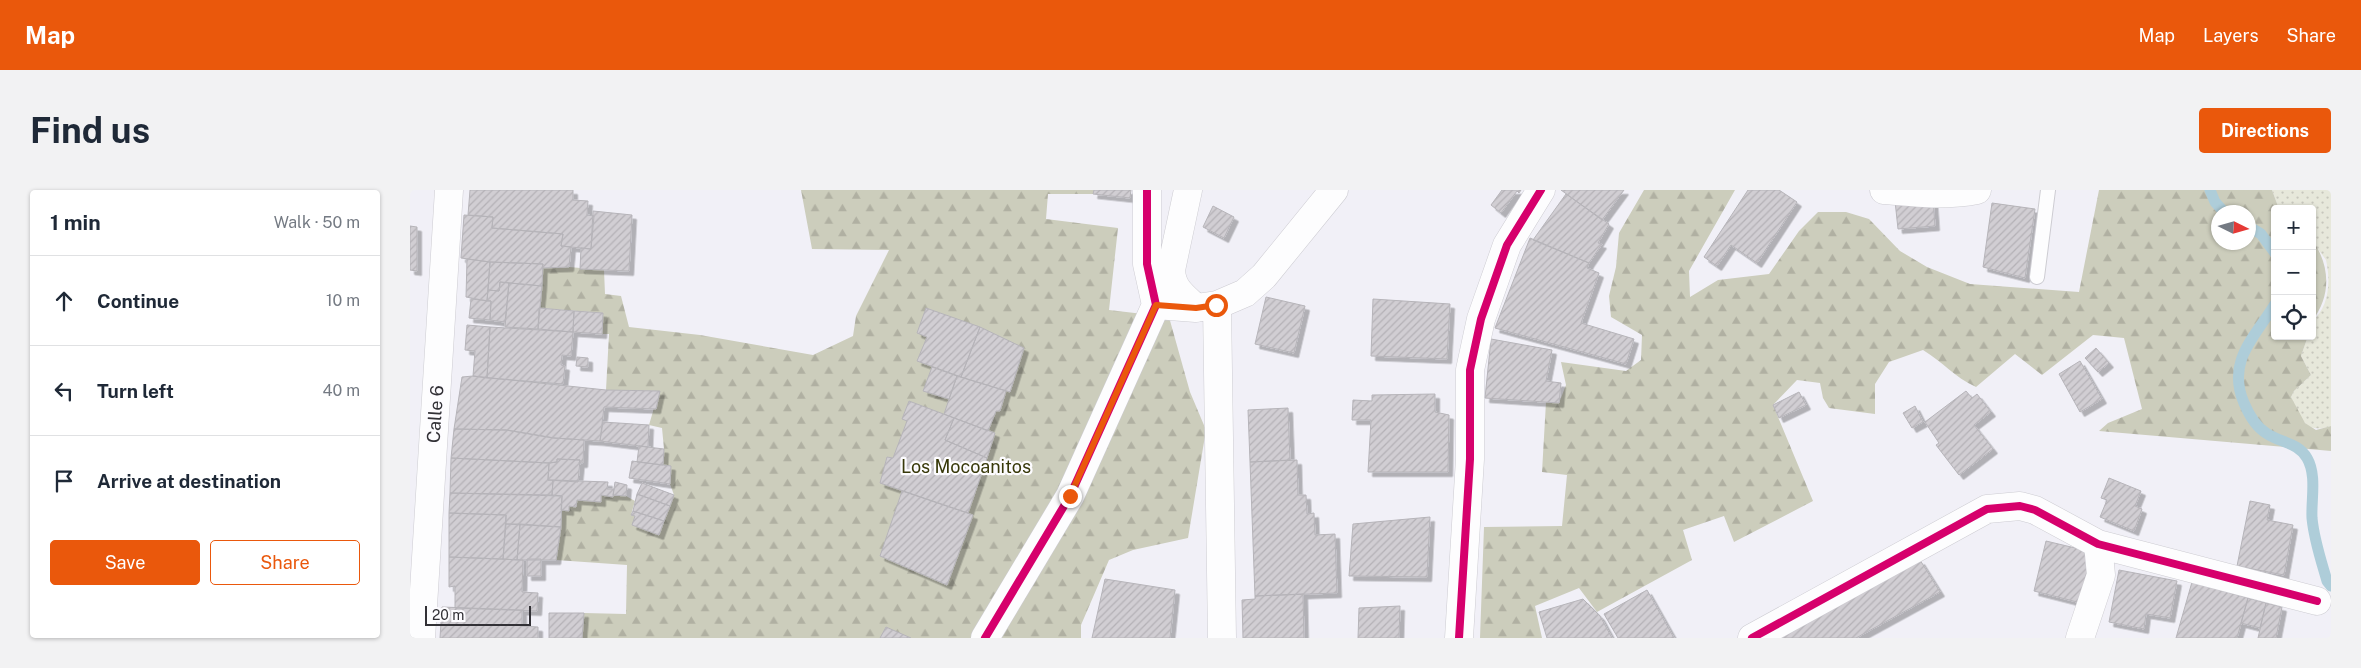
<!DOCTYPE html>
<html lang="en">
<head>
<meta charset="utf-8">
<style>
	:root { --surface:#fff; --page:#f2f2f3; --text:#1f2937; --muted:#747a83; --line:#e0e1e3; --accent:#ea580c }
	body { margin:0; font-family:"Public Sans",sans-serif; background:var(--page); color:var(--text) }
	.controls { position:absolute; right:15px; top:15px; display:grid; overflow:hidden; border-radius:5px; box-shadow:0 1px 4px #0004 }
	.controls button { width:45px; height:45px; display:grid; place-items:center; padding:0; border:0; border-bottom:1px solid var(--line); background:var(--surface); color:var(--text); font:25px sans-serif }
	.compass { position:absolute; left:1801px; top:15px; width:45px; height:45px; border-radius:50%; background:var(--surface); box-shadow:0 1px 4px #0004; rotate:95deg }
	.scale { position:absolute; left:15px; bottom:12px; width:106px; box-sizing:border-box; padding-left:5px; border:2px solid #323136; border-top:0; font-size:14px; line-height:18px; white-space:nowrap; color:#323136; -webkit-text-stroke:4px #fdfcff; paint-order:stroke }
	.stop { position:absolute; width:15px; height:15px; margin:-11px; border:4px solid #ea580c; border-radius:50%; background:#fff }
	.stop.end { background:#ea580c; border-color:#fff; box-shadow:0 1px 5px #0008 }
	.list { margin:0; padding:0; list-style:none }
	h2 { display:flex; justify-content:space-between; align-items:center; height:65px; margin:0; padding:0 20px; font-size:21px }
	h2 small { font-size:16px; font-weight:400; color:var(--muted) }
	.list li { display:grid; grid-template-columns:32px 1fr auto; gap:15px; align-items:center; box-sizing:border-box; height:90px; padding:0 20px; border-top:1px solid var(--line) }
	.list b { display:block; font-size:19px; white-space:nowrap }
	.list em { font-size:16px; font-style:normal; color:var(--muted) }
	.actions { display:flex; gap:10px; padding:15px 20px }
	.actions a { flex:1; padding:11px 0; border:1px solid var(--accent); border-radius:5px; text-align:center; font-size:18px; color:var(--accent) }
	.actions .main { background:var(--accent); color:#fff }
	.icon { flex:none; width:28px; height:28px; fill:none; stroke:currentColor; stroke-width:2; stroke-linecap:round; stroke-linejoin:round }
	.map { position:relative; flex:none; width:1921px; height:448px; overflow:hidden; border-radius:5px }
	header { display:flex; align-items:center; gap:30px; box-sizing:border-box; height:70px; padding:0 25px; background:var(--accent); color:#fff }
	header strong { font-size:24px }
	nav { display:flex; gap:28px; margin-inline-start:auto; font-size:18px }
	.intro { display:flex; align-items:center; justify-content:space-between; box-sizing:border-box; height:120px; padding:0 30px }
	h1 { margin:0; font-size:35px }
	.button { padding:12px 22px; border-radius:5px; background:var(--accent); color:#fff; font-size:18px; font-weight:700 }
	main { display:flex; gap:30px; padding:0 30px }
	aside { flex:1; background:var(--surface); border-radius:5px; box-shadow:0 1px 4px #0004 }
	.map>svg:first-child { display:block }
	.grass { fill:url(#grass-dots) }
	.forest { fill:url(#forest-firs); fill-rule:evenodd }
	.lines { fill:none; stroke-linecap:round; stroke-linejoin:round }
	.stream { stroke:#aecdd9; stroke-width:11 }
	.building { fill:url(#building-hatch); stroke:#b6b4b9; filter:url(#shadow) }
	.service-casing { stroke:#cdccd2; stroke-width:16 }
	.minor-casing { stroke:#cdccd2; stroke-width:29 }
	.service { stroke:#fdfdfe; stroke-width:14 }
	.minor { stroke:#fdfdfe; stroke-width:28 }
	.cycleway-casing { stroke:#fdfcff; stroke-width:11 }
	.cycleway { stroke:#d6006c; stroke-width:8 }
	.route { stroke:#ea580c; stroke-width:6 }
	.labels { text-anchor:middle; dominant-baseline:central; stroke-width:4.5; stroke-linejoin:round; paint-order:stroke }
	.street-label { font-size:18px; fill:#323136; stroke:#fdfcff }
	.park-label { font-size:18px; fill:#38390a; stroke:#fdfcff }
</style>
</head>
<body>
<header>
<strong>Map</strong>
<nav><a>Map</a><a>Layers</a><a>Share</a></nav>
</header>
<div class="intro"><h1>Find us</h1><a class="button">Directions</a></div>
<main>
<aside>
<h2>1 min<small>Walk · 50 m</small></h2>
<ul class="list">
<li><svg class="icon" aria-label="ahead" viewBox="0 0 24 24"><path d="M12 20V5M6 11l6-6 6 6"/></svg><div><b>Continue</b></div><em>10 m</em></li>
<li><svg class="icon" aria-label="left" viewBox="0 0 24 24"><path d="M17 20v-9H6M10 6l-5 5 5 5"/></svg><div><b>Turn left</b></div><em>40 m</em></li>
<li><svg class="icon" aria-label="arrive" viewBox="0 0 24 24"><path d="M6 21V4h12l-3 4 3 4H6"/></svg><div><b>Arrive at destination</b></div></li>
</ul>
<div class="actions"><a class="main">Save</a><a>Share</a></div>
</aside>
<div class="map">
<svg width="1921" height="448" viewBox="0 0 1921 448">
	<defs>
		<pattern id="grass-dots" width="8" height="8" patternUnits="userSpaceOnUse" patternTransform="scale(1.25)"><rect width="8" height="8" fill="#e7e8db"/><path d="M2 2h.1M6 6h.1" fill="none" stroke="#c7c7bd" stroke-width="1.8" stroke-linecap="round"/></pattern>
		<pattern id="forest-firs" width="22" height="20" patternUnits="userSpaceOnUse" patternTransform="scale(1.25)"><rect width="22" height="20" fill="#cccdbc"/><path d="M5 1l3.5 6h-7zM16 11l3.5 6h-7z" fill="#b0b0a2"/></pattern>
		<pattern id="building-hatch" width="6" height="6" patternUnits="userSpaceOnUse" patternTransform="scale(1.25)"><rect width="6" height="6" fill="#d1ced3"/><path d="M-1 1l2-2M0 6l6-6M5 7l2-2" fill="none" stroke="#b4b1b6"/></pattern>
		<filter id="shadow"><feDropShadow dx="4.5" dy="4.5" stdDeviation="0" flood-color="#0004"/></filter>
	</defs>
	<rect width="100%" height="100%" fill="#f1f0f7"/>
	<!-- grass -->
	<path class="grass" d="M1862,0H1921V236C1895,245 1890,227 1881,207L1884,201L1901,185L1891,166L1898,146H1902V131C1919,118 1921,91 1916,70C1912,64 1906,58 1903,50C1900,42 1902,28 1902,19H1869Z"/>
	<!-- forest -->
	<path class="forest" d="M391,0H684L683,4H638L636,29L708,38L699,120L759,127L780,202L796,240L778,348L723,360L699,370L671,435V448H172L174,423L216,424L217,375L146,370L151,337V320L159,321V316L166,317L167,310L191,312V305L216,306L225,311L221,325L225,326L223,335L249,344L264,305L260,294L261,277L253,275L254,259L252,238L239,235L249,201L196,200L199,144H192L193,123L129,118L132,78L159,77L194,80L195,104L211,106L219,137L290,145L403,165L443,146L446,126L479,60L402,59Z
		M1234,0H1325L1279,81L1280,107L1308,90L1359,84L1389,41L1408,22H1436L1459,29L1490,61L1517,77L1560,94L1669,102L1689,0H1862L1869,19H1865V146H1898L1891,166L1901,185L1884,201L1881,207L1895,233L1906,240L1921,236V261L1689,241L1698,233L1732,219L1714,148L1683,145L1632,185L1605,164L1566,197C1544,187 1533,172 1513,160L1479,172L1465,194V224L1419,218L1413,208L1410,193L1387,190L1363,215L1403,311L1324,352L1314,326L1273,340L1282,370L1187,422L1169,398L1125,416L1132,448H1070L1074,337L1152,336L1157,285L1132,282L1136,212L1149,213L1156,195L1151,172L1216,181L1231,170L1232,145L1201,127L1199,106L1206,77L1209,43ZM1808,22H1838V52H1808Z
		M1902,49C1921,77 1921,106 1902,131Z"/>
	<g class="lines">
		<!-- stream -->
		<path class="stream" d="M1800,0L1805,12L1814,22
			M1838,36L1851,44L1865,63
			M1865,114C1845,147 1816,171 1834,213C1839,225 1845,236 1856,243C1870,253 1888,252 1897,268C1907,285 1901,310 1902,328C1904,350 1911,370 1917,391L1921,396"/>
	</g>
	<!-- building -->
	<path class="building" d="M60,0H163V10L178,11L177,25L184,26L181,59L151,56L153,44L82,38L83,27L58,25Z
		M684,0H721L720,8L683,4Z
		M1092,0H1111L1109,3L1107,1L1091,23L1081,15Z
		M1151,0H1214L1192,30Z
		M1338,0H1369L1387,12L1347,73L1321,55L1307,76L1294,67Z
		M1156,4L1199,34L1188,53L1192,54L1179,73L1123,50Z
		M1523,8L1525,36L1488,39L1485,11Z
		M1582,13L1625,19L1615,88L1573,77Z
		M803,16L824,27L814,48L793,37Z
		M183,21L222,25L219,81L170,79L171,58L181,59Z
		M54,25L83,27L82,38L153,44L151,56L161,57L159,77L132,78L133,74L80,72L51,68Z
		M0,36L7,37V81L0,80Z
		M1120,48L1179,73L1177,78L1189,83L1171,133L1224,149L1216,174L1085,138Z
		M57,69L80,72L77,111L56,107Z
		M80,72L133,74L132,96L90,92L89,101L78,100Z
		M90,92L99,93L95,132L80,130L81,111H77L78,100L89,101Z
		M99,93L132,96L128,139L95,137Z
		M856,107L895,116L884,163L845,154Z
		M61,109L81,111L80,130L59,128Z
		M963,109L1040,114L1037,169L961,166Z
		M129,118L164,121L163,142L128,139Z
		M516,118L570,137L551,187L507,171L517,147L507,143Z
		M164,121L193,123L192,144L163,142Z
		M57,135L80,137L77,188L63,186L65,161L55,160Z
		M80,137L163,142L161,166L152,165L151,175L155,176L153,194L77,188Z
		M570,137L614,158L600,202L551,187Z
		M1081,149L1142,160L1136,191L1151,193L1149,213L1075,208Z
		M1686,158L1699,173L1688,182L1675,168Z
		M167,167L178,168V177L166,176Z
		M1670,171L1692,209L1670,222L1649,184Z
		M522,177L547,186L539,209L513,201Z
		M63,186L196,200L250,201L246,219L194,217L190,251L144,248L96,240L44,239L52,187Z
		M547,186L596,201L590,221H586L578,241L534,224Z
		M1556,201L1562,208L1567,204L1581,222L1564,235L1583,259L1549,285L1526,255L1529,253L1515,232Z
		M1389,202L1396,215L1369,228L1363,215Z
		M1025,204V222L1039,225L1038,282H958L961,230H942L943,210L962,211V205Z
		M499,211L544,228L535,250L577,268L558,323L470,293L477,267L483,268L497,231L492,229Z
		M1505,216L1513,232L1502,238L1493,223Z
		M878,218L880,270L840,272L838,220Z
		M544,228L585,243L577,268L535,250Z
		M193,232L239,235L238,257L190,251Z
		M44,239L96,240L144,248L174,250L173,273H169L170,270L147,269V272L139,273L41,268Z
		M229,256L254,259L253,275L227,272Z
		M41,268L139,273L138,290H143L142,305L40,303Z
		M147,269L170,270L168,292L138,290L139,273L147,272Z
		M887,270L888,305H896L897,324L904,323L905,345L925,344L927,403L845,406L840,272Z
		M222,271L261,276L260,294L219,288Z
		M1699,288L1731,301L1725,316L1732,319L1724,341L1690,327L1697,310L1691,308Z
		M143,290L198,292L197,299H204L203,307L191,305V312L167,310L166,317L159,316V321L151,320L152,306L142,305Z
		M205,292L217,295L216,306L203,305Z
		M232,293L264,305L260,316L227,304Z
		M492,301L563,325L537,395L470,366Z
		M40,303L152,306L151,337L96,334V325L39,323Z
		M227,304L260,316L254,331L223,321Z
		M1840,311L1860,315L1857,330L1883,335L1874,385L1827,376Z
		M223,321L254,331L249,345L222,335L225,326L221,325Z
		M39,323L96,325L93,369L39,367Z
		M1020,327L1017,387L939,386L943,334Z
		M96,334H110L107,370L93,369Z
		M110,334L151,337L146,370H107Z
		M1636,351L1682,362L1675,389L1684,391L1679,415L1624,401Z
		M39,367L113,370L112,402L128,403L127,421L45,418V396L39,397Z
		M117,369H131V386H117Z
		M1510,370L1530,402L1446,448H1362Z
		M1709,380L1767,391L1760,428L1736,424L1734,439L1699,432Z
		M695,389L765,400L760,448H682Z
		M1782,392L1838,408L1827,448H1766Z
		M1237,400L1264,448H1208L1194,424Z
		M893,404L894,448H833L832,410L845,409V406Z
		M1838,408L1856,413L1850,438L1831,433Z
		M1173,409L1190,426L1202,448H1137L1129,422Z
		M1856,413L1872,417L1866,448H1848Z
		M990,416L989,448H948L949,418Z
		M32,417L112,420V436L128,437V448H30Z
		M139,423H174L172,448H139Z
		M476,437L501,448H470Z"/>
	<g class="lines">
		<defs>
			<path id="service" d="M1627,87L1638,0"/>
			<path id="minor" d="M778,0L761,80C762,99 773,106 786,118
				M1474,0C1506,3 1536,6 1567,0
				M746,115L786,118L807,115L835,103L854,86L924,0
				M807,115L812,448
				M11,448L39,0
				M575,448L660,306L746,115L737,74V0
				M1049,448L1060,269V180L1071,129L1097,55L1131,0
				M1342,448L1577,319L1610,316L1625,320L1688,354L1907,411
				M1670,448L1691,385L1688,354"/>
		</defs>
		<!-- service casing -->
		<use href="#service" class="service-casing"/>
		<!-- minor casing -->
		<use href="#minor" class="minor-casing"/>
		<!-- service -->
		<use href="#service" class="service"/>
		<!-- minor -->
		<use href="#minor" class="minor"/>
		<defs>
			<path id="cycleway" d="M575,448L660,306L746,115L737,74V0
				M1049,448L1060,269V180L1071,129L1097,55L1131,0
				M1342,448L1577,319L1610,316L1625,320L1688,354L1907,411"/>
		</defs>
		<!-- cycleway casing -->
		<use href="#cycleway" class="cycleway-casing"/>
		<!-- cycleway -->
		<use href="#cycleway" class="cycleway"/>
	</g>
	<g class="lines">
		<!-- route -->
		<path class="route" d="M660,306L746,115L786,118L806,115"/>
	</g>
	<g class="labels">
		<!-- street labels -->
		<g class="street-label">
			<text transform="translate(25 224) rotate(-86)">Calle 6</text>
		</g>
		<!-- park labels -->
		<g class="park-label">
			<text x="556" y="276">Los Mocoanitos</text>
		</g>
	</g>
</svg>
<div class="controls">
<button>+</button>
<button>−</button>
<button><svg class="icon" aria-label="locate" viewBox="0 0 24 24"><circle cx="12" cy="12" r="6"/><path d="M12 2v4M12 18v4M2 12h4M18 12h4"/></svg></button>
</div>
<svg class="compass" viewBox="-18 -18 36 36"><path d="M0-13l5 13h-10z" fill="#e53935"/><path d="M0 13l5-13h-10z" fill="#747a83"/></svg>
<div class="scale">20 m</div>
<div class="stop" style="left:806px;top:115px"></div>
<div class="stop end" style="left:660px;top:306px"></div>
</div>
</main>
</body>
</html>
